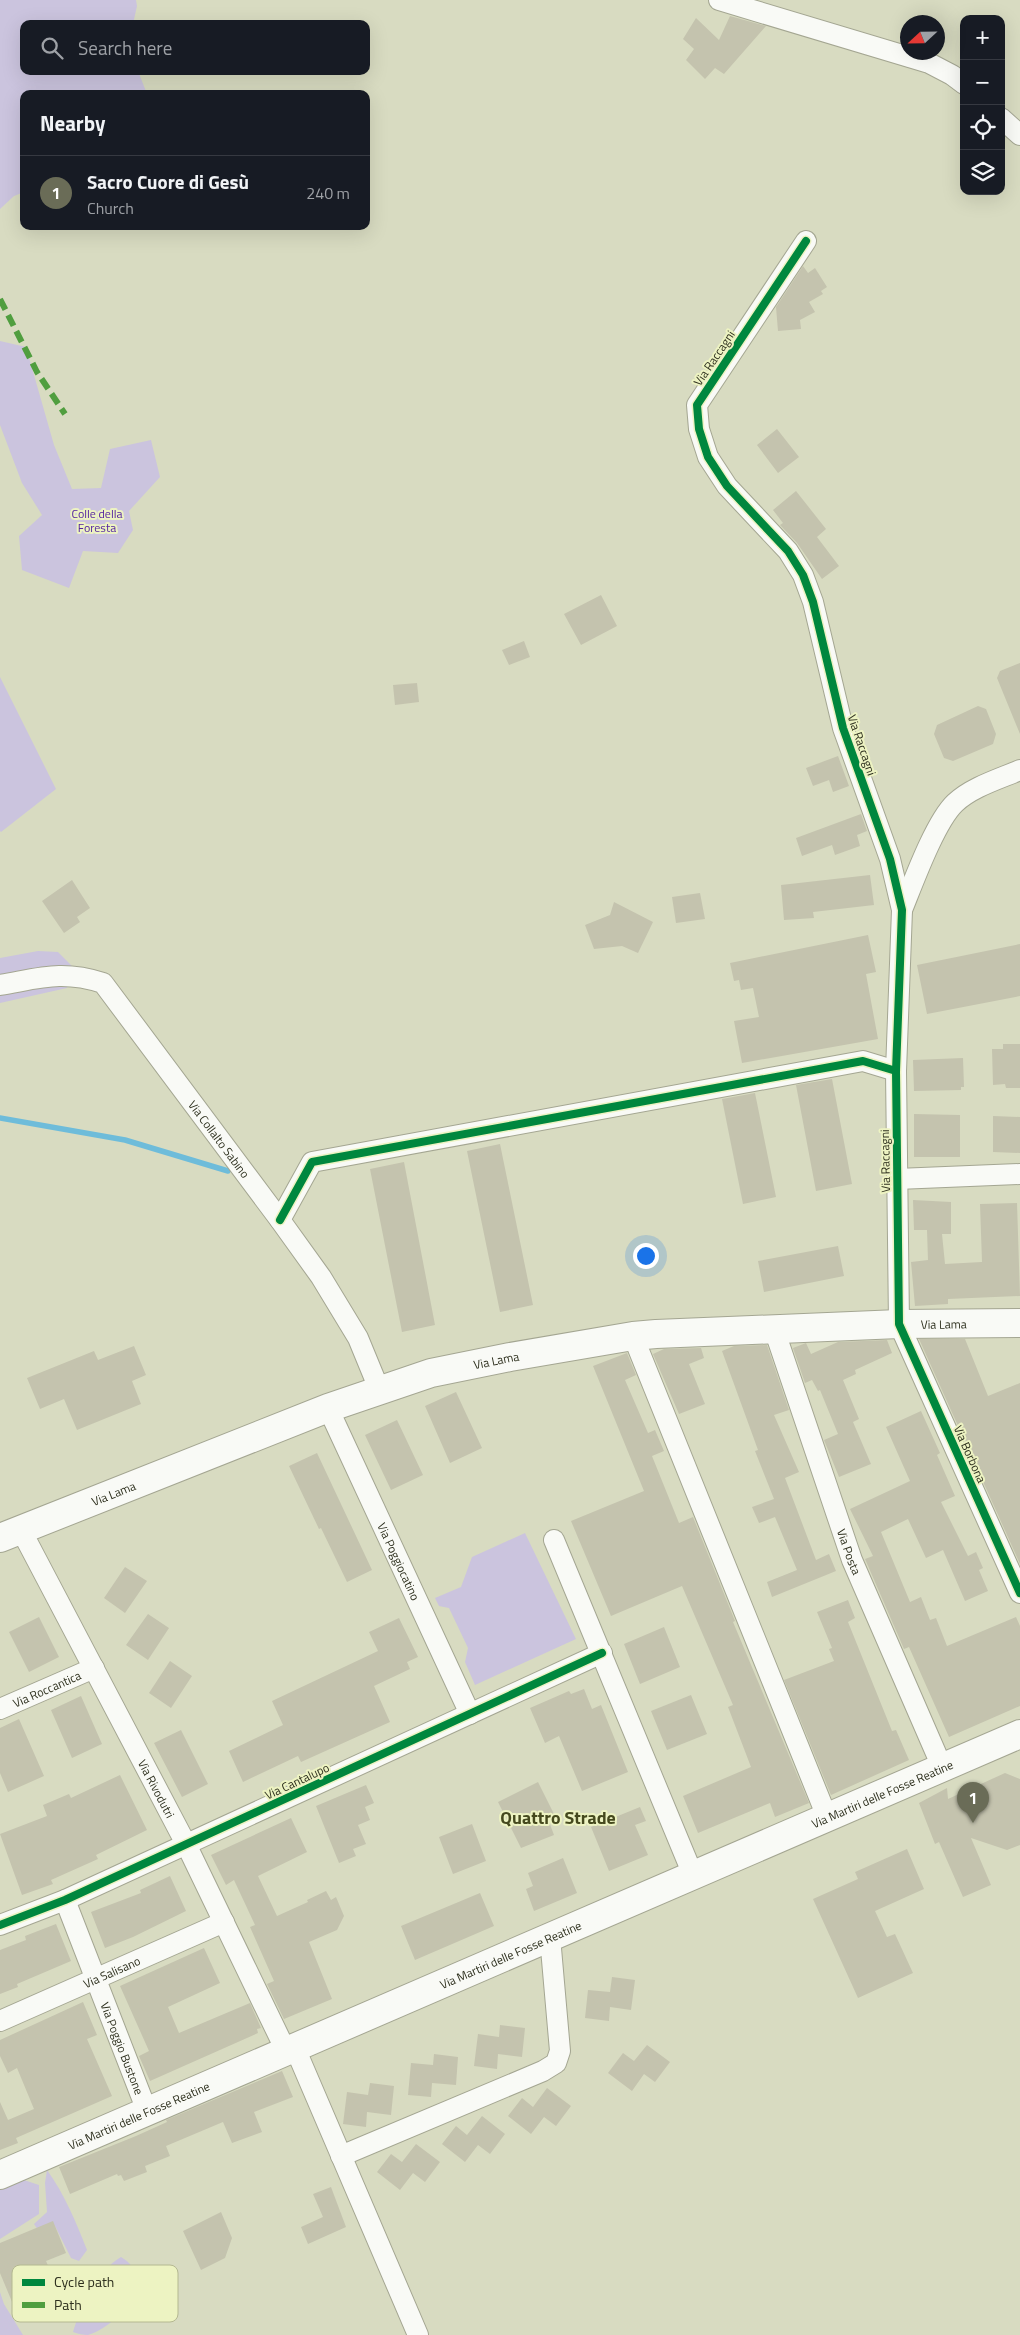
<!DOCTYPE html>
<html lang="en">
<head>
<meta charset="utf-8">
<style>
	:root { --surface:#171b24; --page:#242831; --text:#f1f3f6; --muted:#9ea1a6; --line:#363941; --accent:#6a6c57 }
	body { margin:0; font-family:"Titillium Web",sans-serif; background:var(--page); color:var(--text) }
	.controls { position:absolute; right:15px; top:15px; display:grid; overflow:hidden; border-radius:10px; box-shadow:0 5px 20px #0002 }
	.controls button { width:45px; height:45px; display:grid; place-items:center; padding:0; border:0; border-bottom:1px solid var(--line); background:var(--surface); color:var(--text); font:25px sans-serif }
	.compass { position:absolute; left:900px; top:15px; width:45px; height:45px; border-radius:50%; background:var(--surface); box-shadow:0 5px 20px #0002; rotate:248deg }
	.you { position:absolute; left:645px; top:1255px; width:18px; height:18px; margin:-12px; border:4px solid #fff; border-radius:50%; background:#1a73e8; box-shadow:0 0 0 8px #1a73e833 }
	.badge { display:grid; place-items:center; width:32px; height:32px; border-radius:50%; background:var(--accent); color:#fff; font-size:16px; font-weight:700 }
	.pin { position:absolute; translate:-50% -41px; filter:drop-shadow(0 1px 2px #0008) }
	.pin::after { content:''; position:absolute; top:26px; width:18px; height:15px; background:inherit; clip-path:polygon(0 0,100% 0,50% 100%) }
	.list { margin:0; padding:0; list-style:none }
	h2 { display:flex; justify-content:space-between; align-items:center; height:65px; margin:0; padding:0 20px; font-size:21px }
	h2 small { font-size:16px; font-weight:400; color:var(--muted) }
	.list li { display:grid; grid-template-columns:32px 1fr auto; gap:15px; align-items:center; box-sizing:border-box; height:75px; padding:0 20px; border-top:1px solid var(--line) }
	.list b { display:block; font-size:19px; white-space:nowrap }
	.list p { margin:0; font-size:16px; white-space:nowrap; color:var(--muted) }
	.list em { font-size:16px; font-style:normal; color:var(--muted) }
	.icon { flex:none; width:28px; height:28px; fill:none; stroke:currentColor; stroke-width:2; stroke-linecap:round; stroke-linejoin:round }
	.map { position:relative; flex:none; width:1020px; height:2335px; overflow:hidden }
	.search { position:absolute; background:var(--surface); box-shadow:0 5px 20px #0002; left:20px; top:20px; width:350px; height:55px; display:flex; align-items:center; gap:12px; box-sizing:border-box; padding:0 18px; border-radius:10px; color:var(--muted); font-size:19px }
	.panel { position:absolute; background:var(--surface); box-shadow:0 5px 20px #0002; left:20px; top:90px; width:350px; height:140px; border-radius:10px }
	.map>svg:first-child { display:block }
	.green { fill:#cbc4de }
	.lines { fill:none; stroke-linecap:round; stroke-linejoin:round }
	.stream { stroke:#6ebcda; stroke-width:5.5 }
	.building { fill:#c4c3ae }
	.street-casing { stroke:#a4a692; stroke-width:22 }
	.secondary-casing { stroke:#a4a692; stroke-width:30 }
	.street { stroke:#f9faf6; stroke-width:20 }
	.secondary { stroke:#f9faf6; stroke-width:28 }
	.quiet { stroke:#509e3f; stroke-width:6; stroke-dasharray:12 6; stroke-linecap:butt }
	.cycleway-casing { stroke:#edf3c2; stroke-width:11 }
	.cycleway { stroke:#00873e; stroke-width:8 }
	.labels { text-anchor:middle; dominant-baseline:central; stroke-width:4; stroke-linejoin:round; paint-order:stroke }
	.street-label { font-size:12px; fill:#2e301e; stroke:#edf3c2 }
	.park-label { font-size:12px; fill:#5322a0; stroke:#edf3c2 }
	.district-label { font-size:18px; font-weight:bold; fill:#45491e; stroke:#edf3c2 }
	.key { fill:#edf3c2; stroke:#b4b891; stroke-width:1 }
	.key-label { font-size:14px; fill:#2e301e }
</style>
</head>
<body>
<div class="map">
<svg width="1020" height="2335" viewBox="0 0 1020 2335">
	<rect width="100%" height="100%" fill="#d8dbc1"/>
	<!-- green -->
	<path class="green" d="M0,0H136L137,6L133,24H24V71H138L147,94H24V192L14,196L0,209Z
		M0,341L26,347L54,445L72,489L101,488L110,449L151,440L160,477L129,511L133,530L118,553L83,551L69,588L22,570L19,536L42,515L22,483L0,425Z
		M0,677L56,789L1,832L0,831Z
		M38,951L58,952L72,966L67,988L0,1003V958Z
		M525,1533L576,1639L475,1685L465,1662L468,1648L449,1608L439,1606L435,1598L461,1587L472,1557Z
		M47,2170C65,2195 76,2222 87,2250L79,2261L71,2258L55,2226L38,2230L34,2224L47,2212L45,2183Z
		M18,2178L39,2185V2214L0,2239V2188Z
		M121,2257C159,2279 117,2327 88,2335C83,2335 78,2334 73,2332C82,2303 95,2273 121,2257Z
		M0,2292L4,2304L23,2335H0Z"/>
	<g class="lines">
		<!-- stream -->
		<path class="stream" d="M0,1118L125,1140L228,1171"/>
	</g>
	<!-- building -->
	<path class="building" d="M730,16L766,26L724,74L715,68L705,79L686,60L694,49L683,39L696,18L719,40Z
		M803,266L808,273L815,268L827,287L821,291L823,294L809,302L815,312L800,320L801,329L778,331L776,307Z
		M777,429L799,457L778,473L757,445Z
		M796,491L826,529L817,537L839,566L822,579L797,543L780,525L783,523L773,510Z
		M601,595L617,626L581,645L564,614Z
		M524,641L530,657L509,665L502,650Z
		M1020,663V734L997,678L1000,671Z
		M417,683L419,702L395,705L393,685Z
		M978,706L986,709L996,734L993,744L953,761L944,758L934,734L937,725Z
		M838,756L849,786L833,792L829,780L813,786L806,768Z
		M861,814L867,831L857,835L860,846L835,855L832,845L802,856L796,838Z
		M870,875L874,905L813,912L814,918L784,920L781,885Z
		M72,880L90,908L77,917L80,922L64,933L42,901Z
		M700,893L705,919L676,923L672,897Z
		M614,902L653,922L638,953L622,946L594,949L585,925L610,915Z
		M868,935L876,972L866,974L878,1039L742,1063L734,1021L759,1017L753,988L741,990L739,980L734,981L730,963Z
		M1020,944V996L927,1014L917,965Z
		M1003,1044H1020V1088H1006L1005,1084L993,1085L992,1049H1003Z
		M963,1058L964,1087H961V1090L914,1091L913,1060Z
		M832,1079L852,1184L816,1191L796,1085Z
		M755,1093L776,1197L743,1204L722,1099Z
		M914,1114L960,1115V1157H914Z
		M993,1116L1020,1117V1153L993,1152Z
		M500,1144L533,1305L500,1312L467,1151Z
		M404,1162L435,1325L402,1332L370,1169Z
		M913,1200L951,1202V1234H942L945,1264L982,1262L980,1204L1017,1203L1020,1296L948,1299V1304L915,1306L911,1262L928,1260L927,1230H914Z
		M838,1246L844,1276L764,1292L758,1261Z
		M919,1339H965L988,1396L1020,1383V1564Z
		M887,1340L892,1353L855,1370L856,1374L843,1380L859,1419L853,1422L871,1464L839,1477L824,1440L838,1434L820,1390L818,1391L812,1380L805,1383L793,1348L806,1343L811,1354L838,1342Z
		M767,1345L789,1410L774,1415L799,1472L785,1478L816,1560L829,1554L836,1571L772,1597L767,1582L797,1570L775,1517L759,1523L752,1507L774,1499L755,1451L758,1450L722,1351L734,1346Z
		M134,1346L146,1375L132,1381L141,1404L77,1430L64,1399L40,1409L27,1378L94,1351L98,1360Z
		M701,1348L704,1358L689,1364L705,1404L679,1414L653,1354L664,1349Z
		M627,1353L636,1375L625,1380L648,1433L655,1430L664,1451L652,1456L679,1523L693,1517L735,1621L733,1622L809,1803L775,1817L770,1803L698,1833L683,1796L751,1767L728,1707L733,1705L682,1586L611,1616L571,1521L644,1491L593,1366Z
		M456,1392L482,1448L450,1463L425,1406Z
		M921,1411L940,1453L937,1455L955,1496L941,1502L968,1556L976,1552L983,1568L979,1570L988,1591L965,1601L943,1550L926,1558L908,1519L881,1532L910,1602L921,1597L930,1620L936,1618L947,1646L1016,1617L1020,1626V1706L949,1737L909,1647L904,1649L865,1559L873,1556L850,1509L910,1481L886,1427Z
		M397,1420L423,1475L391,1490L365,1435Z
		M317,1453L372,1570L347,1582L321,1528L319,1529L289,1466Z
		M125,1567L147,1581L125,1613L104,1598Z
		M848,1600L855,1618L848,1622L892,1731L896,1730L909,1760L831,1795L784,1680L834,1661L829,1649L832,1648L817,1612Z
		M148,1614L169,1628L148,1660L126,1645Z
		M39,1617L59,1657L29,1672L9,1632Z
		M399,1618L418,1657L407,1662L410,1669L374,1686L390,1722L301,1762L298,1756L243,1782L229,1751L283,1725L272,1701L378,1651L369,1632Z
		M664,1627L680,1667L640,1684L624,1644Z
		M170,1661L192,1676L171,1708L149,1693Z
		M584,1689L592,1709L601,1705L628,1772L582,1791L559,1736L545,1743L530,1708L569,1691L571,1694Z
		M691,1695L707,1734L667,1750L651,1711Z
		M81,1696L102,1744L72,1758L51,1710Z
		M19,1719L44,1776L8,1792L0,1773V1728Z
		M181,1730L208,1784L182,1797L154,1743Z
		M1005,1773L1020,1779V1845L1007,1850L971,1838L991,1885L963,1897L939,1842L935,1844L919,1803L947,1788L948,1799Z
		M120,1775L147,1830L96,1855L98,1859L51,1880L53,1884L22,1895L0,1834L47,1816L43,1805L69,1794L71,1798Z
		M538,1782L555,1816L548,1819L554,1835L521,1848L498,1802Z
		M366,1785L374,1803L365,1807L370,1820L358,1825L366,1844L353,1849L356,1856L339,1863L316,1806Z
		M640,1807L646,1821L635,1825L648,1855L609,1871L591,1827Z
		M291,1818L307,1852L258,1876L277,1916L308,1902L307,1900L326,1891L331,1900L336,1897L344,1916L337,1930L309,1942L332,1999L284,2019L267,1984L274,1981L250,1927L255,1925L234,1880L226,1885L211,1855Z
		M472,1824L486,1861L453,1874L439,1837Z
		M907,1849L924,1889L875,1911L887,1937L895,1934L913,1973L858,1998L813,1899L858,1879L855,1872Z
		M563,1858L577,1893L534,1911L526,1889L533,1886L528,1873Z
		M170,1876L186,1911L133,1937L105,1948L91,1912L141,1893L140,1890Z
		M480,1893L494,1926L415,1960L401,1926Z
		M56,1924L71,1961L17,1984L18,1987L0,1994V1950L26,1940L25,1936Z
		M204,1948L220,1983L168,2007L179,2033L250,2003L261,2028L257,2029L258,2033L150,2081L139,2056L149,2051L120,1986Z
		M612,1977L635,1980L631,2010L610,2007L609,2021L585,2018L588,1990L610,1992Z
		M83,2002L97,2035L87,2039L112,2096L16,2138L18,2143L0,2150V2102L8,2120L34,2109L17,2068L8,2073L0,2056V2040Z
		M500,2025L525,2028L522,2057L498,2054L497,2069L474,2066L478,2034L499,2037Z
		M647,2045L670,2062L655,2082L644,2074L632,2091L608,2073L623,2053L634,2061Z
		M434,2054L458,2057L456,2085L432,2083L431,2097L408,2095L411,2063L433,2065Z
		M282,2071L293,2097L254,2112L262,2132L232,2143L223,2122L166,2146L170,2156L145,2166L147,2172L124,2181L121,2175L118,2176L117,2174L70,2194L59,2167L136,2136L167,2122L166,2120Z
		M370,2083L394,2086L391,2115L367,2112L366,2127L343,2124L347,2092L368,2095Z
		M547,2088L571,2106L556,2126L544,2117L531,2134L508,2116L522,2098L533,2107Z
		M482,2116L505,2134L490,2154L478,2145L465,2162L442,2144L456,2126L467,2135Z
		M416,2144L440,2162L425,2182L413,2173L400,2190L377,2172L391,2154L402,2162Z
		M331,2187L346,2227L308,2244L301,2227L323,2217L313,2194Z
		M221,2212L232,2238L225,2258L201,2270L183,2231Z
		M53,2221L66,2253L46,2261L59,2291L15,2309L0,2273V2243Z"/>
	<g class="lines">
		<defs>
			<g id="street">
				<path d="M719,0L929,63L952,75L964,84"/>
				<path d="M1001,118L1020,135"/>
				<path d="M806,241L697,405L699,429L708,457L727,486L788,551L803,575L813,602L843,728L890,859L902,910L896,1071L899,1324L1020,1593"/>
				<path d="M902,910C913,883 935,822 955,803C972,787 999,779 1020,770"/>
				<path id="s1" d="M0,985C41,978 62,970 103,983L280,1220L321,1277L358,1338L379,1389"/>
				<path d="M897,1179L1020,1174"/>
				<path d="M280,1220L312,1162L863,1061L896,1071"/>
				<path id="s2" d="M774,1329L852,1560L942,1767"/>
				<path d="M633,1336L827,1817"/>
				<path id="s3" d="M328,1408L470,1714"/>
				<path id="s4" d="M21,1530L186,1844L286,2051"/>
				<path d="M554,1540L693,1875"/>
				<path id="s5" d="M0,1709L94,1668"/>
				<path id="s6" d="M65,1900L147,2111"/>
				<path d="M0,1925L65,1900L602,1653"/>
				<path id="s7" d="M0,2021L224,1922"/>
				<path d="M295,2048L418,2335"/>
				<path d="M341,2156L543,2071L556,2063L560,2051L550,1937"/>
			</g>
			<g id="secondary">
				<path id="s8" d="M0,1538L328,1408L431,1373L510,1357L633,1336L656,1334L899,1324L1020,1323"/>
				<path id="s9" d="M0,2175L1020,1734"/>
			</g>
		</defs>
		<!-- street casing -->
		<use href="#street" class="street-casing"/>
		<!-- secondary casing -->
		<use href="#secondary" class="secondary-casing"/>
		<!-- street -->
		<use href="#street" class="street"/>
		<!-- secondary -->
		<use href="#secondary" class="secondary"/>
		<!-- quiet -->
		<path class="quiet" d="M0,299L37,372L65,414"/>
		<defs>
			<path id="cycleway" d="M806,241L697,405L699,429L708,457L727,486L788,551L803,575L813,602L843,728L890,859L902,910L896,1071L899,1324L1020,1593
				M280,1220L312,1162L863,1061L896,1071
				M0,1925L65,1900L602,1653"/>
		</defs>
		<!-- cycleway casing -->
		<use href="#cycleway" class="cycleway-casing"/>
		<!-- cycleway -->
		<use href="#cycleway" class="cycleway"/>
	</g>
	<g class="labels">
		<!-- street labels -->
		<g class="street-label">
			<text transform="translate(714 358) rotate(-56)">Via Raccagni</text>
			<text transform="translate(862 745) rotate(71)">Via Raccagni</text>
			<text stroke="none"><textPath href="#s1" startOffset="299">Via Collalto Sabino</textPath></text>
			<text transform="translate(885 1161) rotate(-91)">Via Raccagni</text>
			<text stroke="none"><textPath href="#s8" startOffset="978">Via Lama</textPath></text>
			<text stroke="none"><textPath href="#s8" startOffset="528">Via Lama</textPath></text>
			<text transform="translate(970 1454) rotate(66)">Via Borbona</text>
			<text stroke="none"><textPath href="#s8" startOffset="122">Via Lama</textPath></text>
			<text stroke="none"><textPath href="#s2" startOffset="235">Via Posta</textPath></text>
			<text stroke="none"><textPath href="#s3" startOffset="169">Via Poggiocatino</textPath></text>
			<text stroke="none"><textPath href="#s5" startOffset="51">Via Roccantica</textPath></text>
			<text transform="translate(297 1781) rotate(-25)">Via Cantalupo</text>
			<text stroke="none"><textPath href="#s4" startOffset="292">Via Rivodutri</textPath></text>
			<text stroke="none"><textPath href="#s9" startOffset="961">Via Martiri delle Fosse Reatine</textPath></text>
			<text stroke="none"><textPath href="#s9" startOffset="556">Via Martiri delle Fosse Reatine</textPath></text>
			<text stroke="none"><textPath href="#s7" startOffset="122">Via Salisano</textPath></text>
			<text stroke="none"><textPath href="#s6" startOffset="159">Via Poggio Bustone</textPath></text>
			<text stroke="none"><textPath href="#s9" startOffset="151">Via Martiri delle Fosse Reatine</textPath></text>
		</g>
		<!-- park labels -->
		<g class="park-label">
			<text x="97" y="513">Colle della<tspan x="97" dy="14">Foresta</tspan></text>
		</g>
		<!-- district labels -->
		<g class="district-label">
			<text x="558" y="1817">Quattro Strade</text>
		</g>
	</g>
	<!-- legend -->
	<rect x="12" y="2265" width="166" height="57" rx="8" class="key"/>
	<rect x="22" y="2279" width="23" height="7" fill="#00873e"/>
	<rect x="22" y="2302" width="23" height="6" fill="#509e3f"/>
	<g class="key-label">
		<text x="54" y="2287">Cycle path</text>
		<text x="54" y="2310">Path</text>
	</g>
</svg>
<div class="controls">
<button>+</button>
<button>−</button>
<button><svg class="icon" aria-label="locate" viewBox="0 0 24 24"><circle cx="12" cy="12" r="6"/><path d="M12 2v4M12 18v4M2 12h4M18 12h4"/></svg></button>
<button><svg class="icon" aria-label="layers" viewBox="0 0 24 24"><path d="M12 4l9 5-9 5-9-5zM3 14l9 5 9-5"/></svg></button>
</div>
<svg class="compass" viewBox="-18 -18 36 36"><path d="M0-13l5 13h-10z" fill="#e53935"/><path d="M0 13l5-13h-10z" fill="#9ea1a6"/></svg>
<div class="you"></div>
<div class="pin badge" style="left:973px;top:1823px">1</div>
<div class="search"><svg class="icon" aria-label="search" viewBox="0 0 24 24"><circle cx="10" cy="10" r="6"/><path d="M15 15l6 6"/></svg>Search here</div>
<section class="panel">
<h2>Nearby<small></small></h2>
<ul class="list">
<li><span class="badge">1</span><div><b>Sacro Cuore di Gesù</b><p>Church</p></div><em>240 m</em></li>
</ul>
</section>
</div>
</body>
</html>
